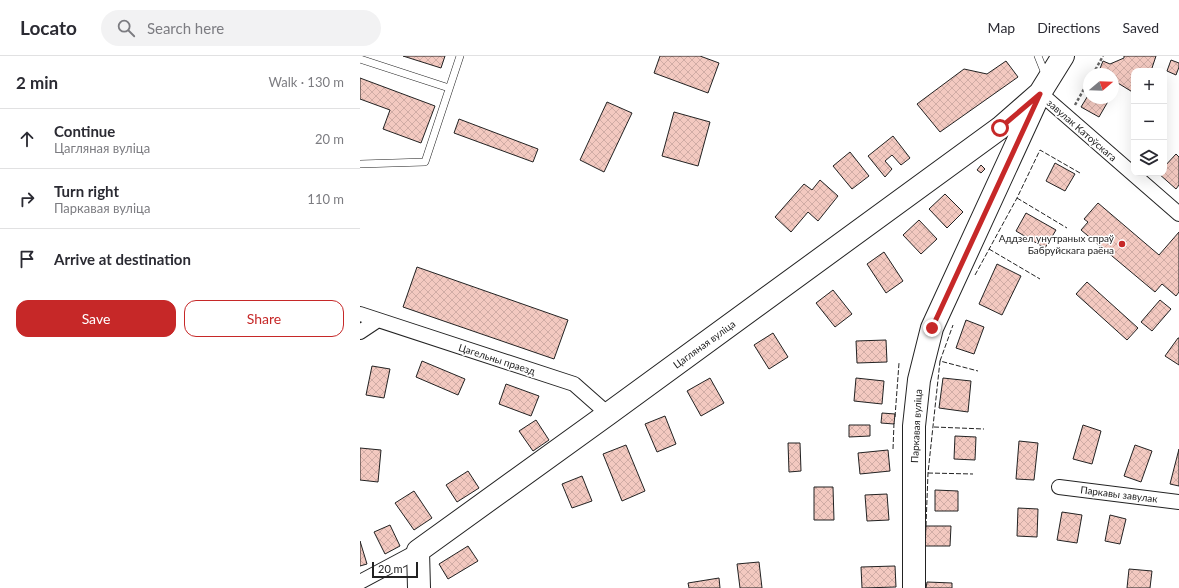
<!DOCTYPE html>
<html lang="en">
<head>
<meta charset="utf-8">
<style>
	:root { --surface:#fff; --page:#f2f2f3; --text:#2b2b33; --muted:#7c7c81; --line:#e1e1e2; --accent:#c62828 }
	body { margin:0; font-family:Lato,sans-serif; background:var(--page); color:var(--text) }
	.controls { position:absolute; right:12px; top:12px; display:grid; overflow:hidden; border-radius:8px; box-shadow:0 4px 16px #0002 }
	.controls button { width:36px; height:36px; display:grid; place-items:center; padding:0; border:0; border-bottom:1px solid var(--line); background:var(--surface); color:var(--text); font:20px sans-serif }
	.compass { position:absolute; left:723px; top:12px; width:36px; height:36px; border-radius:50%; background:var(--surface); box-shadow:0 4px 16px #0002; rotate:71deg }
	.scale { position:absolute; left:12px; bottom:10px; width:46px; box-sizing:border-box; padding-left:4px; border:2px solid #222; border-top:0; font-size:11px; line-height:14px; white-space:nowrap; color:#222; -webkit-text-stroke:3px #fff; paint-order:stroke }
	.stop { position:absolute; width:12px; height:12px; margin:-9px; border:3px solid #c62828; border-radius:50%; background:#fff }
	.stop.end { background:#c62828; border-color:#fff; box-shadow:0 1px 4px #0008 }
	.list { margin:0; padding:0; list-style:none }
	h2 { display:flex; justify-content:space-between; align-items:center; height:52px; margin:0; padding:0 16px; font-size:17px }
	h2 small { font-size:13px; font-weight:400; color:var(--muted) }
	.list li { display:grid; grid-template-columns:26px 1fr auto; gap:12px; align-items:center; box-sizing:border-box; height:60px; padding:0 16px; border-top:1px solid var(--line) }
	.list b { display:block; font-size:15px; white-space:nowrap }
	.list p { margin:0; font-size:13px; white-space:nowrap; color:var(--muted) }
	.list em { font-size:13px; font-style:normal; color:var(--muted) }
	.actions { display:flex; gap:8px; padding:12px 16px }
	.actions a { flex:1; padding:9px 0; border:1px solid var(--accent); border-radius:12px; text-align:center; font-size:14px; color:var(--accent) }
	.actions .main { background:var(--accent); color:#fff }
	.icon { flex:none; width:22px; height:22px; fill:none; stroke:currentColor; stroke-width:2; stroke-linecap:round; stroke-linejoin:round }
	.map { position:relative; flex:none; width:819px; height:532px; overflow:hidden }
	header { display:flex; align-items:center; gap:24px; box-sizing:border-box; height:56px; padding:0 20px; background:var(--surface); border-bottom:1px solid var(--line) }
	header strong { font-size:19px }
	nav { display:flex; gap:22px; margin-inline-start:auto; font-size:14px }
	.search { width:280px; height:36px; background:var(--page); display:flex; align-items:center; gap:10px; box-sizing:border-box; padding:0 14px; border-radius:22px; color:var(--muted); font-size:15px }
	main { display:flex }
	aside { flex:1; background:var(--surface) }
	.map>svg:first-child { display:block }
	.building { fill:url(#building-cross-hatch); stroke:#222 }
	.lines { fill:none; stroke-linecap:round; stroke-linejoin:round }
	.service-casing { stroke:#222; stroke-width:8 }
	.minor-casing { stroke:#222; stroke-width:16 }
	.primary-casing { stroke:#222; stroke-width:24 }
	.path { stroke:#646464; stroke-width:2.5; stroke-dasharray:3 2; stroke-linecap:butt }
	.service { stroke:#fff; stroke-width:7 }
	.minor { stroke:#fff; stroke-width:14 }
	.primary { stroke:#fff; stroke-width:22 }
	.fence { stroke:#222; stroke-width:1; stroke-dasharray:5 2; stroke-linecap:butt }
	.route { stroke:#c62828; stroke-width:5 }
	.poi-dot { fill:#c62828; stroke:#fff; stroke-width:1.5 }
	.labels { text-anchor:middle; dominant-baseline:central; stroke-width:3; stroke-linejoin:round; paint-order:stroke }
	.street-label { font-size:10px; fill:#222; stroke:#fff }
	.poi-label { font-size:10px; fill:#222; stroke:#fff; text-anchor:end }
</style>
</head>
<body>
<header>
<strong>Locato</strong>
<div class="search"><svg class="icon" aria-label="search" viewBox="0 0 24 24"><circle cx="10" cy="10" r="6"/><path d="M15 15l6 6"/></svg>Search here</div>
<nav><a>Map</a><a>Directions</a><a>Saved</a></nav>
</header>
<main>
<aside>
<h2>2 min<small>Walk · 130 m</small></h2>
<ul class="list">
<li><svg class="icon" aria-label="ahead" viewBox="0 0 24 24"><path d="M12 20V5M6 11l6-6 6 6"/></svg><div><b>Continue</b><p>Цагляная вуліца</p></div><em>20 m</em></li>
<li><svg class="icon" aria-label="right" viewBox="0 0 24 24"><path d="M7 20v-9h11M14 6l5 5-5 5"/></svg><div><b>Turn right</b><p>Паркавая вуліца</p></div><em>110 m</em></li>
<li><svg class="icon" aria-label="arrive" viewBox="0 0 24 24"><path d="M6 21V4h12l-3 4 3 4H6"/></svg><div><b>Arrive at destination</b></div></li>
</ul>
<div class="actions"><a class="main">Save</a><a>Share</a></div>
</aside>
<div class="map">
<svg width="819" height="532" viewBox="0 0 819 532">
	<defs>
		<pattern id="building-cross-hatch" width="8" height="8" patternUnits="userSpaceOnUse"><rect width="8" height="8" fill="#f3c9c0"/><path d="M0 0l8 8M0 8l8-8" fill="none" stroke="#d0aca5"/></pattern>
	</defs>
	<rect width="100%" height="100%" fill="#fff"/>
	<!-- building -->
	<path class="building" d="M43,0H85L81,12Z
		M300,0H340L359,7L348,37L294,17Z
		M764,0H796L791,15L784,13V15H774V37L753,24V18H743L739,15L743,5L750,8L764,2Z
		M811,4L819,7V11L816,19L807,15Z
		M646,5L658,21L580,76L557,48L604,13L627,18Z
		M0,22L75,50L61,87L23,73L30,54L0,43Z
		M729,38V42H750L739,61L721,51Z
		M247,46L272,57L244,116L220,104Z
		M314,56L350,66L338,110L302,100Z
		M99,63L178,93L173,106L94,77Z
		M533,80L550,102L541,109L532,99L525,105L532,113L525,121L508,100Z
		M490,96L509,120L492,133L473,110Z
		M816,98L819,101V129L816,133L798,117H804V111Z
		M695,107L715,118L705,135L686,125Z
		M621,109L625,113L621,117L617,114Z
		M460,124L478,140L458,165L448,156L431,176L415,161L444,128L452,134Z
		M585,138L603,156L587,172L569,153Z
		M738,147L799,199L819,176V236L816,240L802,228L795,236L721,174L728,166L724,163Z
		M666,157L696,174L685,192L656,175Z
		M559,164L577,183L561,198L543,179Z
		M524,196L543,225L526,237L507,208Z
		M637,208L661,220L642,259L619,248Z
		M57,211L208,264L194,303L43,251Z
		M727,226L778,272L767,284L716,238Z
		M473,234L492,258L475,271L456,247Z
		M800,244L811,253L792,275L781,266Z
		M606,264L624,271L614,298L596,292Z
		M413,277L428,301L409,313L394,289Z
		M818,282H819V309L805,300Z
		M526,284L527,306L497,307L496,285Z
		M62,305L105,323L98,339L56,321Z
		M12,310L30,313L24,342L6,339Z
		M350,322L364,347L341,360L327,335Z
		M496,322L524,325L522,348L494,345Z
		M583,322L611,325L608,356L579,352Z
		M146,328L179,340L171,360L139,348Z
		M522,357L535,358L534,368L521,367Z
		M305,360L316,388L297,396L285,368Z
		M176,364L189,384L173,395L159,375Z
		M489,369H510V380L489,381Z
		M723,369L741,375L732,408L713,403Z
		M595,380L616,381L615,404L594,403Z
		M659,385L678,387L674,424L656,423Z
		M428,387H440L441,415L429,416Z
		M266,389L285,435L262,445L243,398Z
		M775,389L792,395L781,426L764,420Z
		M0,392L21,394L18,426L0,424Z
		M819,393V430L810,428Z
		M528,394L530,415L500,418L498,397Z
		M108,415L119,432L97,446L86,429Z
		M222,420L232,445L212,452L202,428Z
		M454,431H473L474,464H454Z
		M575,434L598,435V455H575Z
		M54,435L72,462L54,474L35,447Z
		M527,438L529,464L507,465L505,439Z
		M658,452L678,453L677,481L657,480Z
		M702,456L722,459L717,487L697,484Z
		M750,459L766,463L760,488L745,485Z
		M30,469L40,490L25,498L14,476Z
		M566,470H591L590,490H565Z
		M0,485L7,508L0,510Z
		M108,490L118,505L88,523L79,508Z
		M399,506L402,532H380L377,508Z
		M535,510L536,531L502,532L501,511Z
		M769,513L792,515L790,532H767Z
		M359,522L360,532H329L328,527Z
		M567,526L592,527V532H566Z"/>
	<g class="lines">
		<defs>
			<path id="service" d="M678,0L686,20
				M0,3L89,32
				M0,108L65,106L100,0"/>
			<path id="minor" d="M680,37L819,158
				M0,258L214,328L248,358
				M0,276L18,264
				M699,431L819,446
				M0,526L58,495"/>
			<path id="primary" d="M59,532L58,495L248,358L640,72L680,37
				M554,532V370L559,324L572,272L680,37L703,0"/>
		</defs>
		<!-- service casing -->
		<use href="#service" class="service-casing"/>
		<!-- minor casing -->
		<use href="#minor" class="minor-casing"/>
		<!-- primary casing -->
		<use href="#primary" class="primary-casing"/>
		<!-- path -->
		<path class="path" d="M733,18L743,0
			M715,49L729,24"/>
		<!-- service -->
		<use href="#service" class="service"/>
		<!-- minor -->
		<use href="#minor" class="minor"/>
		<!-- primary -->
		<use href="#primary" class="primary"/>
		<!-- fence -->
		<path class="fence" d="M657,142L707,172
			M629,193L680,223
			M615,219L657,142L680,94L720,117
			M580,305L593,269
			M535,361L539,307
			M574,371L624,373
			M533,393L534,367
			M568,417L613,418
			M566,470L568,417L580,305L618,315"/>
	</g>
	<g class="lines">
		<!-- route -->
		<path class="route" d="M572,272L680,38L640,72"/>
	</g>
	<!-- markers -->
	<circle class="poi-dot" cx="762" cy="188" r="4"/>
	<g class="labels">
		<!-- street labels -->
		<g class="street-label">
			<text transform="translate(722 74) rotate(41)">завулак Катоўскага</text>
			<text transform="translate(344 288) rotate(-36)">Цагляная вуліца</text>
			<text transform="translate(137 303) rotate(18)">Цагельны праезд</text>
			<text transform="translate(556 370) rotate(-87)">Паркавая вуліца</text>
			<text transform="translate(759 438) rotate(7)">Паркавы завулак</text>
		</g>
		<!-- poi labels -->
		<g class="poi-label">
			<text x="754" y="182">Аддзел унутраных спраў<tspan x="754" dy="12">Бабруйскага раёна</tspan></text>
		</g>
	</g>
</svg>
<div class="controls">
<button>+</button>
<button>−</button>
<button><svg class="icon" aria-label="layers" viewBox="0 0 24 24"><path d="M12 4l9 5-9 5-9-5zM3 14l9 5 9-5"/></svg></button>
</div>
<svg class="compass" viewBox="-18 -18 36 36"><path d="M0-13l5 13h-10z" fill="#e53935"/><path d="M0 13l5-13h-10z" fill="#7c7c81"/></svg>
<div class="scale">20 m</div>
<div class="stop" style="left:640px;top:72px"></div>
<div class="stop end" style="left:572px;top:272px"></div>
</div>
</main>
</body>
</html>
